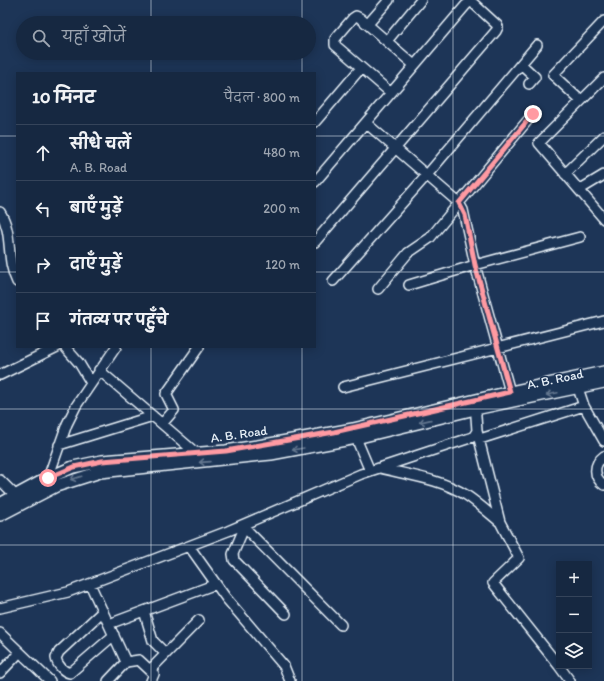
<!DOCTYPE html>
<html lang="hi">
<head>
<meta charset="utf-8">
<style>
	:root { --surface:#162841; --page:#1f3048; --text:#f1f3f6; --muted:#9ea6b1; --line:#35445a }
	body { margin:0; font-family:Itim,"Playpen Sans Deva",sans-serif; background:var(--page); color:var(--text) }
	.controls { position:absolute; right:12px; bottom:12px; display:grid; overflow:hidden; border-radius:0px; box-shadow:0 2px 10px #0003 }
	.controls button { width:36px; height:36px; display:grid; place-items:center; padding:0; border:0; border-bottom:1px solid var(--line); background:var(--surface); color:var(--text); font:20px sans-serif }
	.stop { position:absolute; width:12px; height:12px; margin:-9px; border:3px solid #ff9aa2; border-radius:50%; background:#fff }
	.stop.end { background:#ff9aa2; border-color:#fff; box-shadow:0 1px 4px #0008 }
	.list { margin:0; padding:0; list-style:none }
	h2 { display:flex; justify-content:space-between; align-items:center; height:52px; margin:0; padding:0 16px; font-size:17px }
	h2 small { font-size:13px; font-weight:400; color:var(--muted) }
	.list li { display:grid; grid-template-columns:26px 1fr auto; gap:12px; align-items:center; box-sizing:border-box; height:56px; padding:0 16px; border-top:1px solid var(--line) }
	.list b { display:block; font-size:15px; white-space:nowrap }
	.list p { margin:0; font-size:13px; white-space:nowrap; color:var(--muted) }
	.list em { font-size:13px; font-style:normal; color:var(--muted) }
	.icon { flex:none; width:22px; height:22px; fill:none; stroke:currentColor; stroke-width:2; stroke-linecap:round; stroke-linejoin:round }
	.map { position:relative; flex:none; width:604px; height:681px; overflow:hidden }
	.search { position:absolute; background:var(--surface); box-shadow:0 2px 10px #0003; left:16px; top:16px; width:300px; height:44px; display:flex; align-items:center; gap:10px; box-sizing:border-box; padding:0 14px; border-radius:22px; color:var(--muted); font-size:15px }
	.panel { position:absolute; background:var(--surface); box-shadow:0 2px 10px #0003; left:16px; top:72px; width:300px; height:276px; border-radius:0px }
	.map>svg:first-child { display:block }
	.lines { fill:none; stroke-linecap:round; stroke-linejoin:round }
	.minor-casing { stroke:#e8f1f8; stroke-width:12 }
	.major-casing { stroke:#e8f1f8; stroke-width:14 }
	.minor { stroke:#1d3557; stroke-width:9 }
	.major { stroke:#1d3557; stroke-width:11 }
	.oneway { stroke:#64778f }
	.route { stroke:#ff9aa2; stroke-width:5 }
	.grid { fill:none; stroke:#e8f1f8; stroke-width:1; stroke-opacity:0.55 }
	.labels { text-anchor:middle; dominant-baseline:central; stroke-width:3; stroke-linejoin:round; paint-order:stroke }
	.street-label { font-size:13px; fill:#e8f1f8; stroke:#1d3557 }
</style>
</head>
<body>
<div class="map">
<svg width="604" height="681" viewBox="0 0 604 681">
	<rect width="100%" height="100%" fill="#1d3557"/>
	<filter id="ink" filterUnits="userSpaceOnUse"><feTurbulence type="fractalNoise" baseFrequency=".025" numOctaves="2"/><feDisplacementMap in="SourceGraphic" scale="8" xChannelSelector="R" yChannelSelector="G"/><feConvolveMatrix kernelMatrix="1 2 1 2 8 2 1 2 1" color-interpolation-filters="sRGB"/></filter>
	<g filter="url(#ink)">
		<g class="lines">
			<defs>
				<path id="minor" d="M368,24L389,0
					M387,41L421,0
					M521,64L535,77L529,84
					M604,78L539,143L604,219
					M391,93L335,45V39L353,18L356,16L360,18L414,65
					M581,101L553,75L604,21
					M315,122L361,68
					M366,123L459,203L463,210L475,265L510,392
					M565,174L604,136
					M315,182L466,5L470,2L473,3L497,25L498,27L496,31L315,242
					M579,190L604,175
					M0,212C14,234 5,258 17,282
					M333,281L427,175L537,45
					M409,285L475,265L580,237
					M378,289L408,253L430,238L533,114
					M65,347L79,363L91,383
					M99,370L196,453
					M0,375L57,347
					M576,382L584,406L604,441
					M343,387L604,321
					M162,424L174,410L166,394L199,347
					M477,431L500,522L519,558L493,583L559,666
					M356,438L370,471
					M480,439L584,406
					M59,445L153,416
					M604,456C593,464 593,477 604,485
					M380,468C408,475 441,479 466,495C478,503 489,513 500,522
					M48,478L67,424L76,406L116,347
					M0,480L15,495
					M242,525L341,625
					M244,528L233,554L234,560L286,614
					M189,546L226,598L284,666L290,681
					M90,584L126,662L139,660L154,674L151,681
					M0,608L68,592L228,531L361,474L473,437L477,431L475,402
					M103,611L59,652L56,658C57,665 64,672 70,673L114,635
					M144,611L153,641L166,654
					M109,624L216,584
					M0,633L50,681
					M559,666L570,681
					M150,670L199,620
					M0,673L20,652
					M108,681L126,662"/>
				<path id="major" d="M0,504L48,478L73,467L102,461L226,451L270,444L353,429L510,392L604,372
					M0,515L56,486L100,472L271,454L356,438L475,409L604,382"/>
			</defs>
			<!-- minor casing -->
			<use href="#minor" class="minor-casing"/>
			<!-- major casing -->
			<use href="#major" class="major-casing"/>
			<!-- minor -->
			<use href="#minor" class="minor"/>
			<!-- major -->
			<use href="#major" class="major"/>
		</g>
		<!-- one-way arrows -->
		<defs><path id="oneway-shaft" d="M-6 0H5M1.5-3L5.5 0L1.5 3" fill="none" stroke-width="1.6" stroke-linecap="round" stroke-linejoin="round"/></defs>
		<g class="oneway">
			<use href="#oneway-shaft" transform="translate(552 394) rotate(168)"/>
			<use href="#oneway-shaft" transform="translate(425 421) rotate(167)"/>
			<use href="#oneway-shaft" transform="translate(298 449) rotate(170)"/>
			<use href="#oneway-shaft" transform="translate(205 462) rotate(176)"/>
			<use href="#oneway-shaft" transform="translate(76 478) rotate(163)"/>
		</g>
	</g>
	<g class="lines" filter="url(#ink)">
		<!-- route -->
		<path class="route" d="M48,478L74,467L102,461L226,451L334,432L510,392L475,265L465,215L459,203L533,114"/>
	</g>
	<!-- grid -->
	<path class="grid" d="M151,0V23M302,0V23M453,0V681M151,53V73M302,53V73M0,136H17M315,136H604M0,272H17M315,272H604M151,347V681M302,347V681M0,409H604M0,545H604"/>
	<g class="labels">
		<!-- street labels -->
		<g class="street-label">
			<text transform="translate(555 379) rotate(-12)">A. B. Road</text>
			<text transform="translate(239 434) rotate(-8)">A. B. Road</text>
		</g>
	</g>
</svg>
<div class="controls">
<button>+</button>
<button>−</button>
<button><svg class="icon" aria-label="layers" viewBox="0 0 24 24"><path d="M12 4l9 5-9 5-9-5zM3 14l9 5 9-5"/></svg></button>
</div>
<div class="stop" style="left:48px;top:478px"></div>
<div class="stop end" style="left:533px;top:114px"></div>
<div class="search"><svg class="icon" aria-label="search" viewBox="0 0 24 24"><circle cx="10" cy="10" r="6"/><path d="M15 15l6 6"/></svg>यहाँ खोजें</div>
<section class="panel">
<h2>10 मिनट<small>पैदल · 800 m</small></h2>
<ul class="list">
<li><svg class="icon" aria-label="ahead" viewBox="0 0 24 24"><path d="M12 20V5M6 11l6-6 6 6"/></svg><div><b>सीधे चलें</b><p>A. B. Road</p></div><em>480 m</em></li>
<li><svg class="icon" aria-label="left" viewBox="0 0 24 24"><path d="M17 20v-9H6M10 6l-5 5 5 5"/></svg><div><b>बाएँ मुड़ें</b></div><em>200 m</em></li>
<li><svg class="icon" aria-label="right" viewBox="0 0 24 24"><path d="M7 20v-9h11M14 6l5 5-5 5"/></svg><div><b>दाएँ मुड़ें</b></div><em>120 m</em></li>
<li><svg class="icon" aria-label="arrive" viewBox="0 0 24 24"><path d="M6 21V4h12l-3 4 3 4H6"/></svg><div><b>गंतव्य पर पहुँचे</b></div></li>
</ul>
</section>
</div>
</body>
</html>
